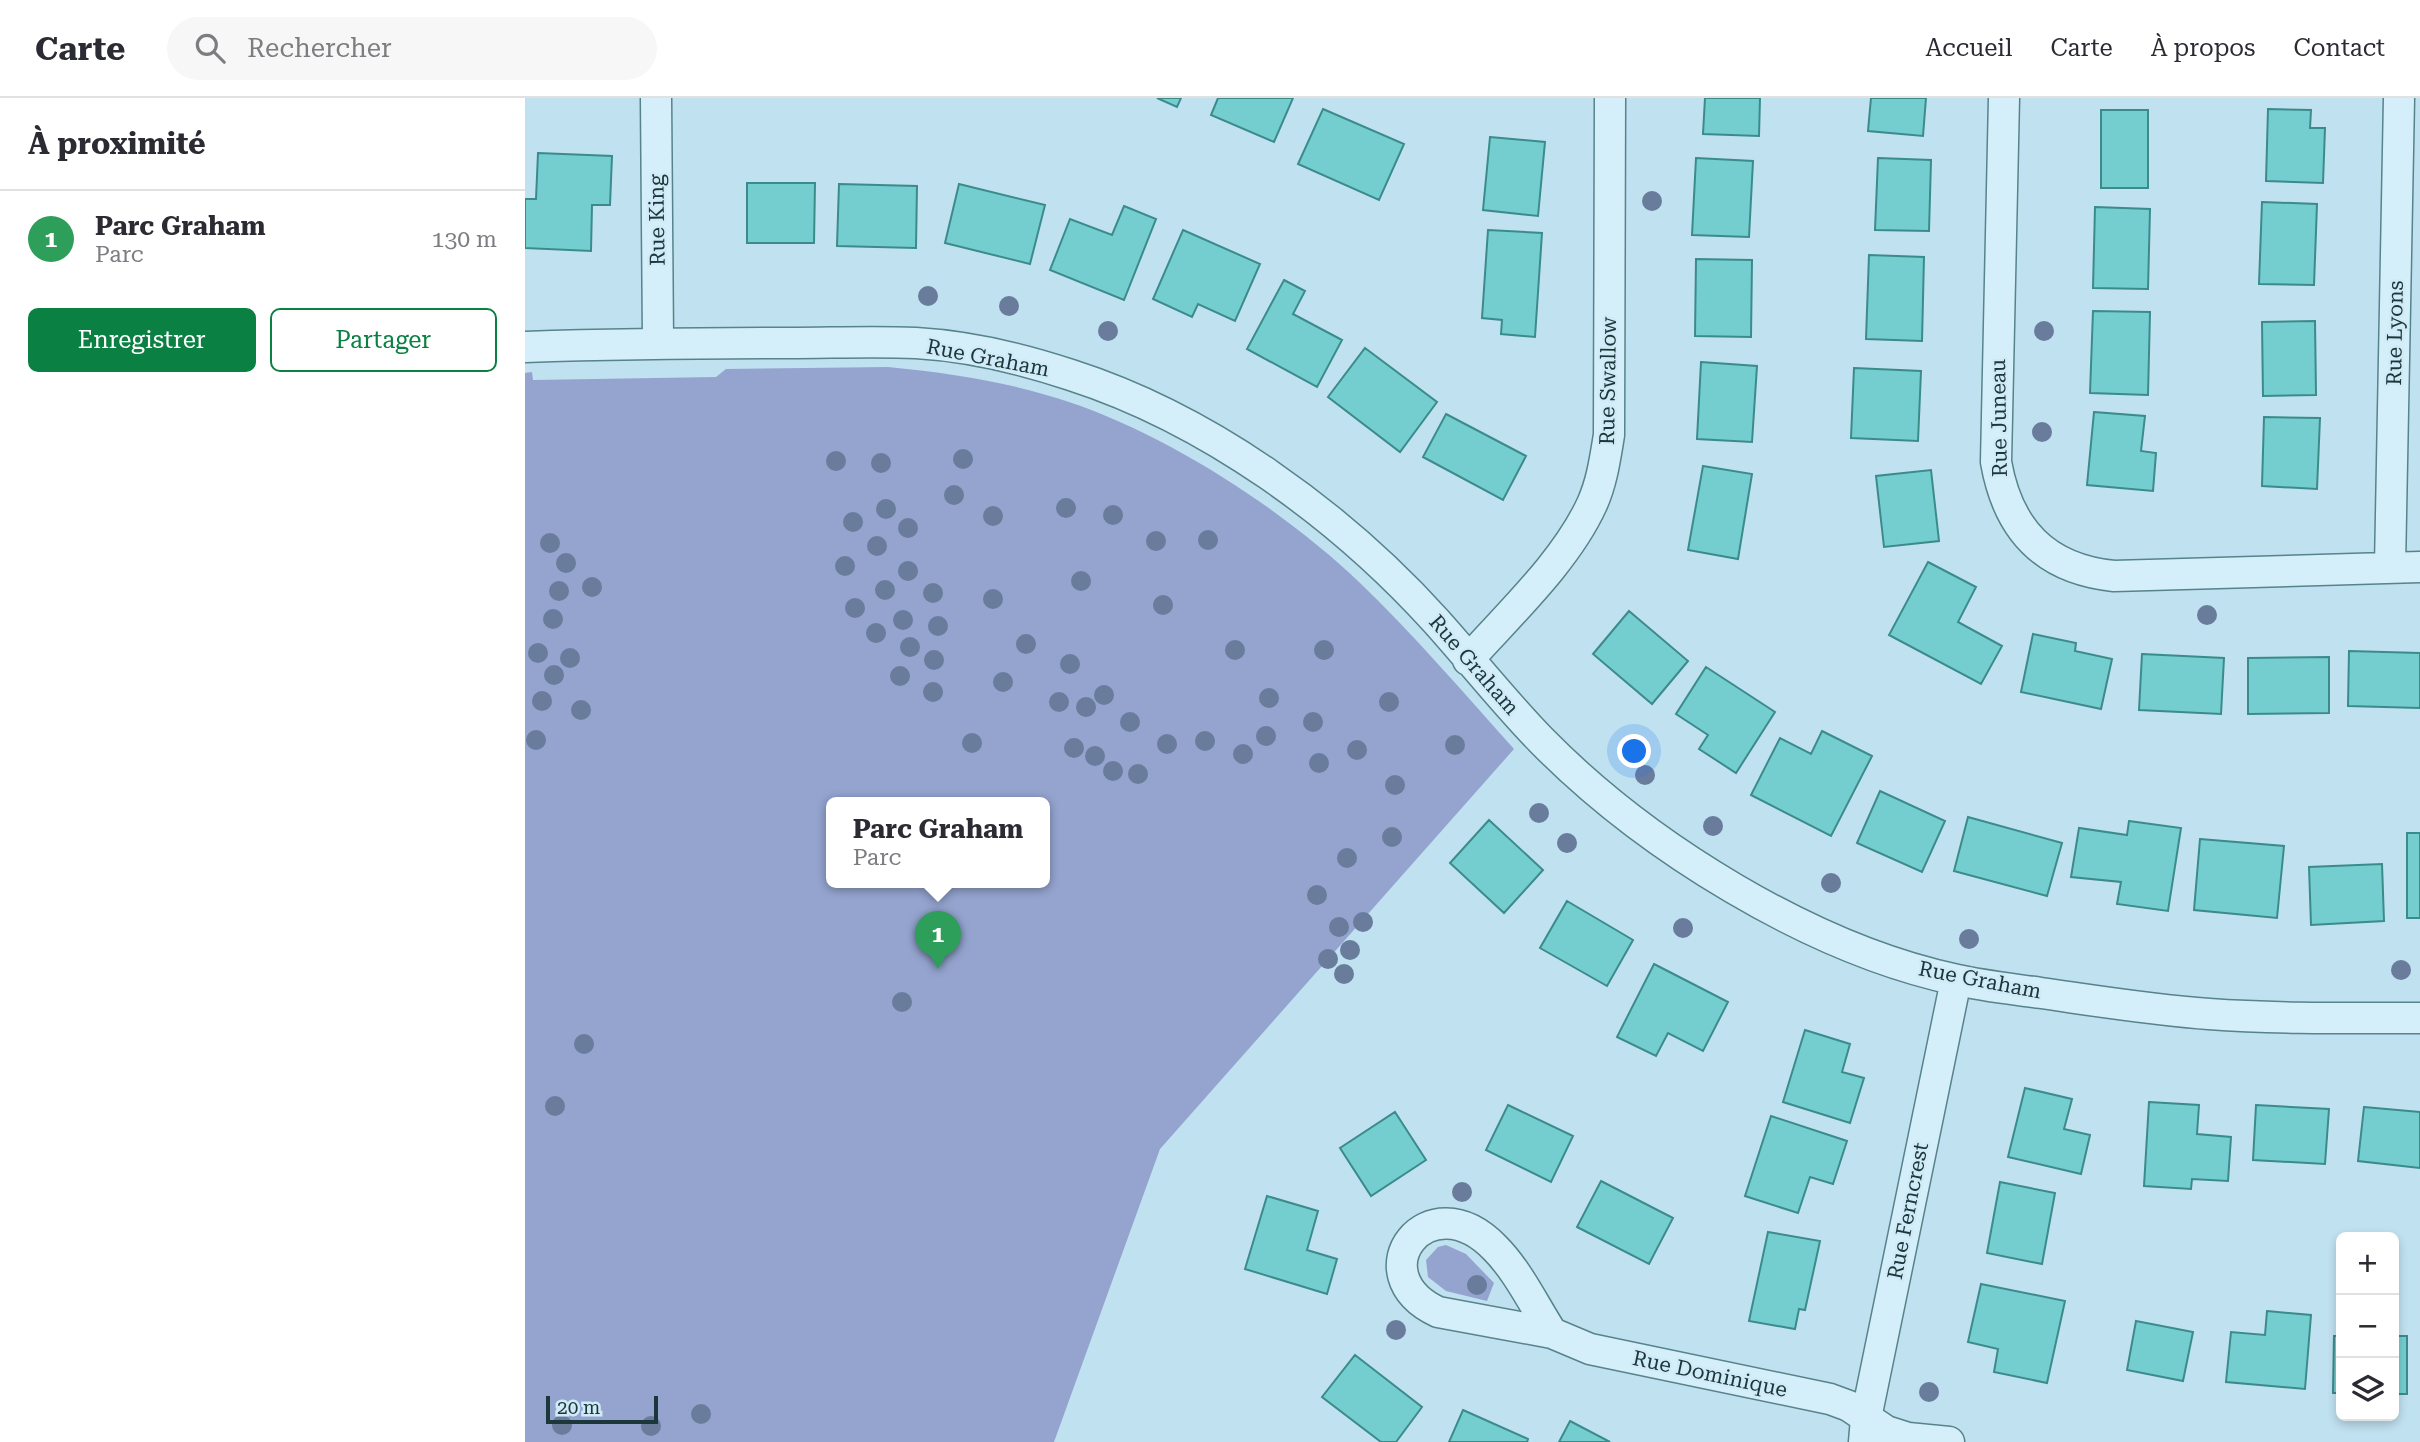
<!DOCTYPE html>
<html lang="fr">
<head>
<meta charset="utf-8">
<style>
	:root { --surface:#fff; --page:#f7f7f7; --text:#2b2b33; --muted:#7c7c81; --line:#e1e1e2; --accent:#0b8043 }
	body { margin:0; font-family:"Roboto Serif",serif; background:var(--page); color:var(--text) }
	.controls { position:absolute; right:21px; bottom:21px; display:grid; overflow:hidden; border-radius:10px; box-shadow:0 4px 10px #0003 }
	.controls button { width:63px; height:63px; display:grid; place-items:center; padding:0; border:0; border-bottom:2px solid var(--line); background:var(--surface); color:var(--text); font:35px sans-serif }
	.scale { position:absolute; left:21px; bottom:18px; width:112px; box-sizing:border-box; padding-left:7px; border:4px solid #1c3739; border-top:0; font-size:19px; line-height:24px; white-space:nowrap; color:#1c3739; -webkit-text-stroke:5px #d0ebf7; paint-order:stroke }
	.you { position:absolute; left:1110px; top:654px; width:24px; height:24px; margin:-18px; border:5px solid #fff; border-radius:50%; background:#1a73e8; box-shadow:0 0 0 10px #1a73e833 }
	.badge { display:grid; place-items:center; width:46px; height:46px; border-radius:50%; background:var(--accent); color:#fff; font-size:23px; font-weight:700 }
	.pin { position:absolute; translate:-50% -58px; filter:drop-shadow(0 2px 4px #0008) }
	.pin::after { content:''; position:absolute; top:37px; width:24px; height:21px; background:inherit; clip-path:polygon(0 0,100% 0,50% 100%) }
	.popup { position:absolute; left:301px; top:699px; width:224px; height:91px; box-sizing:border-box; display:grid; place-content:center; border-radius:10px; background:var(--surface); filter:drop-shadow(0 2px 5px #0005); font-size:23px; white-space:nowrap; color:var(--muted) }
	.popup b { font-size:26px; color:var(--text) }
	.popup::after { content:''; position:absolute; left:50%; top:100%; margin-left:-14px; border:14px solid transparent; border-top-color:var(--surface) }
	.list { margin:0; padding:0; list-style:none }
	h2 { display:flex; justify-content:space-between; align-items:center; height:91px; margin:0; padding:0 28px; font-size:30px }
	h2 small { font-size:23px; font-weight:400; color:var(--muted) }
	.list li { display:grid; grid-template-columns:46px 1fr auto; gap:21px; align-items:center; box-sizing:border-box; height:98px; padding:0 28px; border-top:2px solid var(--line) }
	.list b { display:block; font-size:26px; white-space:nowrap }
	.list p { margin:0; font-size:23px; white-space:nowrap; color:var(--muted) }
	.list em { font-size:23px; font-style:normal; color:var(--muted) }
	.actions { display:flex; gap:14px; padding:21px 28px }
	.actions a { flex:1; padding:16px 0; border:2px solid var(--accent); border-radius:10px; text-align:center; font-size:24px; color:var(--accent) }
	.actions .main { background:var(--accent); color:#fff }
	.icon { flex:none; width:38px; height:38px; fill:none; stroke:currentColor; stroke-width:2; stroke-linecap:round; stroke-linejoin:round }
	.map { position:relative; flex:none; width:1895px; height:1344px; overflow:hidden }
	header { display:flex; align-items:center; gap:42px; box-sizing:border-box; height:98px; padding:0 35px; background:var(--surface); border-bottom:2px solid var(--line) }
	header strong { font-size:33px }
	nav { display:flex; gap:38px; margin-inline-start:auto; font-size:24px }
	.search { width:490px; height:63px; background:var(--page); display:flex; align-items:center; gap:18px; box-sizing:border-box; padding:0 24px; border-radius:38px; color:var(--muted); font-size:26px }
	main { display:flex }
	aside { flex:1; background:var(--surface) }
	.map>svg:first-child { display:block }
	.green { fill:#94a4cf; fill-rule:evenodd }
	.building { fill:#74ced0; stroke:#3c8b8b; stroke-width:2 }
	.lines { fill:none; stroke-linecap:round; stroke-linejoin:round }
	.minor-casing { stroke:#57838a; stroke-width:33 }
	.minor { stroke:#d4effa; stroke-width:30 }
	.tree { fill:#697c9c }
	.labels { text-anchor:middle; dominant-baseline:central; stroke-width:5; stroke-linejoin:round; paint-order:stroke }
	.street-label { font-size:21px; fill:#1c3739; stroke:#d0ebf7 }
</style>
</head>
<body>
<header>
<strong>Carte</strong>
<div class="search"><svg class="icon" aria-label="search" viewBox="0 0 24 24"><circle cx="10" cy="10" r="6"/><path d="M15 15l6 6"/></svg>Rechercher</div>
<nav><a>Accueil</a><a>Carte</a><a>À propos</a><a>Contact</a></nav>
</header>
<main>
<aside>
<h2>À proximité<small></small></h2>
<ul class="list">
<li><span class="badge" style="background:#2e9e5b">1</span><div><b>Parc Graham</b><p>Parc</p></div><em>130 m</em></li>
</ul>
<div class="actions"><a class="main">Enregistrer</a><a>Partager</a></div>
</aside>
<div class="map">
<svg width="1895" height="1344" viewBox="0 0 1895 1344">
	<rect width="100%" height="100%" fill="#c0e1f0"/>
	<!-- green -->
	<path class="green" d="M363,269C424,275 485,284 544,304C643,337 759,412 834,484C889,537 939,595 989,651L635,1051L529,1344H0V275L7,274L8,282L191,279L201,271ZM306,705H520V785H306Z
		M921,1147L941,1156L969,1185L962,1203L921,1193L903,1179L901,1162L913,1149Z"/>
	<!-- building -->
	<path class="building" d="M632,0H656L652,9Z
		M693,0H768L749,44L686,17Z
		M1180,0H1235L1234,38L1178,36Z
		M1346,0H1401L1398,38L1343,33Z
		M798,11L879,46L854,102L773,66Z
		M1743,11L1786,12L1785,30H1800L1798,85L1741,83Z
		M1576,12H1623V90H1576Z
		M965,39L1020,44L1013,118L958,112Z
		M13,55L87,58L85,107H67L66,153L0,150V101H11Z
		M1171,60L1228,63L1224,139L1167,137Z
		M1353,60L1406,62L1404,133L1350,132Z
		M222,85H290L289,145H222Z
		M314,86L392,88L391,150L312,148Z
		M434,86L520,107L505,166L420,145Z
		M1737,104L1792,106L1789,187L1734,186Z
		M599,108L631,121L599,202L525,172L545,121L587,137Z
		M1570,109L1625,111L1623,191L1568,190Z
		M658,132L735,166L710,223L673,206L667,219L628,201Z
		M963,132L1017,135L1010,239L976,236L977,222L957,220Z
		M1344,157L1399,159L1397,243L1341,241Z
		M1171,161L1227,162L1226,239L1170,238Z
		M759,182L780,193L768,216L817,242L792,289L722,251Z
		M1568,213L1625,214L1623,297L1565,295Z
		M1790,223L1791,297L1738,298L1737,224Z
		M840,250L912,304L875,354L803,299Z
		M1176,264L1232,268L1227,344L1172,341Z
		M1329,270L1396,273L1393,343L1326,340Z
		M1569,314L1620,318L1616,353L1631,355L1628,393L1562,387Z
		M921,316L1001,358L978,402L898,359Z
		M1739,319L1795,320L1792,391L1737,388Z
		M1178,368L1227,376L1213,461L1163,452Z
		M1406,372L1414,443L1359,449L1351,378Z
		M1403,464L1451,489L1433,524L1477,548L1456,586L1364,537Z
		M1104,513L1163,563L1127,606L1068,556Z
		M1508,536L1551,545L1550,553L1587,561L1576,611L1496,594Z
		M1824,553L1895,555V610L1823,608Z
		M1617,556L1699,560L1696,616L1614,612Z
		M1804,559V615L1723,616V560Z
		M1181,569L1250,614L1211,675L1174,651L1183,637L1151,616Z
		M1297,633L1347,658L1306,738L1226,697L1255,640L1286,656Z
		M1355,693L1420,723L1397,774L1332,745Z
		M1443,719L1537,745L1522,798L1429,773Z
		M964,722L1018,772L979,815L925,765Z
		M1604,723L1656,730L1643,813L1592,806L1596,784L1546,779L1554,730L1602,737Z
		M1882,735H1895V820H1882Z
		M1675,741L1759,748L1752,820L1669,812Z
		M1857,766L1859,823L1786,827L1784,769Z
		M1042,803L1108,842L1082,888L1015,850Z
		M1129,866L1203,904L1178,953L1143,935L1131,958L1092,939Z
		M1280,932L1325,946L1317,974L1339,980L1325,1025L1258,1004Z
		M1500,990L1547,1001L1539,1031L1565,1037L1556,1076L1483,1059Z
		M1624,1004L1674,1007L1672,1036L1706,1039L1703,1083L1667,1081L1666,1091L1619,1088Z
		M983,1007L1048,1038L1026,1084L961,1052Z
		M1731,1007L1804,1011L1800,1066L1728,1062Z
		M1839,1009L1895,1014V1070L1833,1063Z
		M870,1014L901,1062L846,1098L815,1050Z
		M1246,1018L1322,1043L1308,1086L1285,1079L1273,1115L1220,1098Z
		M1076,1083L1148,1120L1124,1166L1052,1129Z
		M1475,1084L1530,1095L1517,1166L1462,1155Z
		M742,1098L793,1113L782,1152L812,1161L802,1196L720,1171Z
		M1243,1134L1295,1143L1280,1212L1274,1211L1270,1231L1224,1223Z
		M1456,1186L1540,1203L1522,1285L1469,1274L1473,1251L1443,1244Z
		M1742,1213L1786,1217L1780,1291L1701,1284L1706,1234L1740,1237Z
		M1611,1223L1668,1234L1658,1283L1602,1272Z
		M1809,1238H1816V1295H1808Z
		M1869,1238H1882V1296H1869Z
		M830,1257L897,1309L871,1344H856L797,1299Z
		M938,1312L1003,1341L1002,1344H924Z
		M1045,1323L1085,1344H1034Z"/>
	<g class="lines">
		<defs>
			<path id="minor" d="M131,0L133,244
				M1479,0L1471,364C1483,432 1520,471 1589,478L1895,469
				M0,249C88,246 176,245 264,245C306,245 349,243 391,245C442,248 498,261 546,277C683,321 815,417 911,523C946,562 979,604 1016,642C1120,748 1286,851 1432,882C1459,888 1488,891 1516,895C1572,903 1627,912 1684,916C1754,921 1825,920 1895,920
				M1865,469L1874,0
				M943,562C985,515 1041,463 1067,406C1077,384 1080,361 1084,337L1085,0
				M1027,1235C1009,1207 993,1173 970,1150C903,1081 832,1176 913,1214L1027,1235L1065,1251L1305,1301L1324,1308L1361,1333L1383,1340L1424,1344
				M1339,1344L1341,1320L1431,882"/>
		</defs>
		<!-- minor casing -->
		<use href="#minor" class="minor-casing"/>
		<!-- minor -->
		<use href="#minor" class="minor"/>
	</g>
	<!-- trees -->
	<g class="tree">
		<circle cx="1127" cy="103" r="10"/>
		<circle cx="403" cy="198" r="10"/>
		<circle cx="484" cy="208" r="10"/>
		<circle cx="583" cy="233" r="10"/>
		<circle cx="1519" cy="233" r="10"/>
		<circle cx="1517" cy="334" r="10"/>
		<circle cx="438" cy="361" r="10"/>
		<circle cx="311" cy="363" r="10"/>
		<circle cx="356" cy="365" r="10"/>
		<circle cx="429" cy="397" r="10"/>
		<circle cx="541" cy="410" r="10"/>
		<circle cx="361" cy="411" r="10"/>
		<circle cx="588" cy="417" r="10"/>
		<circle cx="468" cy="418" r="10"/>
		<circle cx="328" cy="424" r="10"/>
		<circle cx="383" cy="430" r="10"/>
		<circle cx="683" cy="442" r="10"/>
		<circle cx="631" cy="443" r="10"/>
		<circle cx="25" cy="445" r="10"/>
		<circle cx="352" cy="448" r="10"/>
		<circle cx="41" cy="465" r="10"/>
		<circle cx="320" cy="468" r="10"/>
		<circle cx="383" cy="473" r="10"/>
		<circle cx="556" cy="483" r="10"/>
		<circle cx="67" cy="489" r="10"/>
		<circle cx="360" cy="492" r="10"/>
		<circle cx="34" cy="493" r="10"/>
		<circle cx="408" cy="495" r="10"/>
		<circle cx="468" cy="501" r="10"/>
		<circle cx="638" cy="507" r="10"/>
		<circle cx="330" cy="510" r="10"/>
		<circle cx="1682" cy="517" r="10"/>
		<circle cx="28" cy="521" r="10"/>
		<circle cx="378" cy="522" r="10"/>
		<circle cx="413" cy="528" r="10"/>
		<circle cx="351" cy="535" r="10"/>
		<circle cx="501" cy="546" r="10"/>
		<circle cx="385" cy="549" r="10"/>
		<circle cx="710" cy="552" r="10"/>
		<circle cx="799" cy="552" r="10"/>
		<circle cx="13" cy="555" r="10"/>
		<circle cx="45" cy="560" r="10"/>
		<circle cx="409" cy="562" r="10"/>
		<circle cx="545" cy="566" r="10"/>
		<circle cx="29" cy="577" r="10"/>
		<circle cx="375" cy="578" r="10"/>
		<circle cx="478" cy="584" r="10"/>
		<circle cx="408" cy="594" r="10"/>
		<circle cx="579" cy="597" r="10"/>
		<circle cx="744" cy="600" r="10"/>
		<circle cx="17" cy="603" r="10"/>
		<circle cx="534" cy="604" r="10"/>
		<circle cx="864" cy="604" r="10"/>
		<circle cx="561" cy="609" r="10"/>
		<circle cx="56" cy="612" r="10"/>
		<circle cx="605" cy="624" r="10"/>
		<circle cx="788" cy="624" r="10"/>
		<circle cx="741" cy="638" r="10"/>
		<circle cx="11" cy="642" r="10"/>
		<circle cx="680" cy="643" r="10"/>
		<circle cx="447" cy="645" r="10"/>
		<circle cx="642" cy="646" r="10"/>
		<circle cx="930" cy="647" r="10"/>
		<circle cx="549" cy="650" r="10"/>
		<circle cx="832" cy="652" r="10"/>
		<circle cx="718" cy="656" r="10"/>
		<circle cx="570" cy="658" r="10"/>
		<circle cx="794" cy="665" r="10"/>
		<circle cx="588" cy="673" r="10"/>
		<circle cx="613" cy="676" r="10"/>
		<circle cx="1120" cy="677" r="10"/>
		<circle cx="870" cy="687" r="10"/>
		<circle cx="1014" cy="715" r="10"/>
		<circle cx="1188" cy="728" r="10"/>
		<circle cx="867" cy="739" r="10"/>
		<circle cx="1042" cy="745" r="10"/>
		<circle cx="822" cy="760" r="10"/>
		<circle cx="1306" cy="785" r="10"/>
		<circle cx="792" cy="797" r="10"/>
		<circle cx="838" cy="824" r="10"/>
		<circle cx="814" cy="829" r="10"/>
		<circle cx="1158" cy="830" r="10"/>
		<circle cx="1444" cy="841" r="10"/>
		<circle cx="825" cy="852" r="10"/>
		<circle cx="803" cy="861" r="10"/>
		<circle cx="1876" cy="872" r="10"/>
		<circle cx="819" cy="876" r="10"/>
		<circle cx="377" cy="904" r="10"/>
		<circle cx="59" cy="946" r="10"/>
		<circle cx="30" cy="1008" r="10"/>
		<circle cx="937" cy="1094" r="10"/>
		<circle cx="952" cy="1187" r="10"/>
		<circle cx="871" cy="1232" r="10"/>
		<circle cx="1404" cy="1294" r="10"/>
		<circle cx="176" cy="1316" r="10"/>
		<circle cx="37" cy="1327" r="10"/>
		<circle cx="126" cy="1328" r="10"/>
	</g>
	<g class="labels">
		<!-- street labels -->
		<g class="street-label">
			<text transform="translate(132 122) rotate(-91)">Rue King</text>
			<text transform="translate(1870 235) rotate(-89)">Rue Lyons</text>
			<text transform="translate(463 260) rotate(11)">Rue Graham</text>
			<text transform="translate(1083 283) rotate(-89)">Rue Swallow</text>
			<text transform="translate(1474 320) rotate(-91)">Rue Juneau</text>
			<text transform="translate(949 567) rotate(49)">Rue Graham</text>
			<text transform="translate(1455 882) rotate(11)">Rue Graham</text>
			<text transform="translate(1383 1113) rotate(-79)">Rue Ferncrest</text>
			<text transform="translate(1185 1276) rotate(12)">Rue Dominique</text>
		</g>
	</g>
</svg>
<div class="controls">
<button>+</button>
<button>−</button>
<button><svg class="icon" aria-label="layers" viewBox="0 0 24 24"><path d="M12 4l9 5-9 5-9-5zM3 14l9 5 9-5"/></svg></button>
</div>
<div class="scale">20 m</div>
<div class="you"></div>
<div class="pin badge" style="left:413px;top:871px;background:#2e9e5b">1</div>
<div class="popup"><b>Parc Graham</b>Parc</div>
</div>
</main>
</body>
</html>
